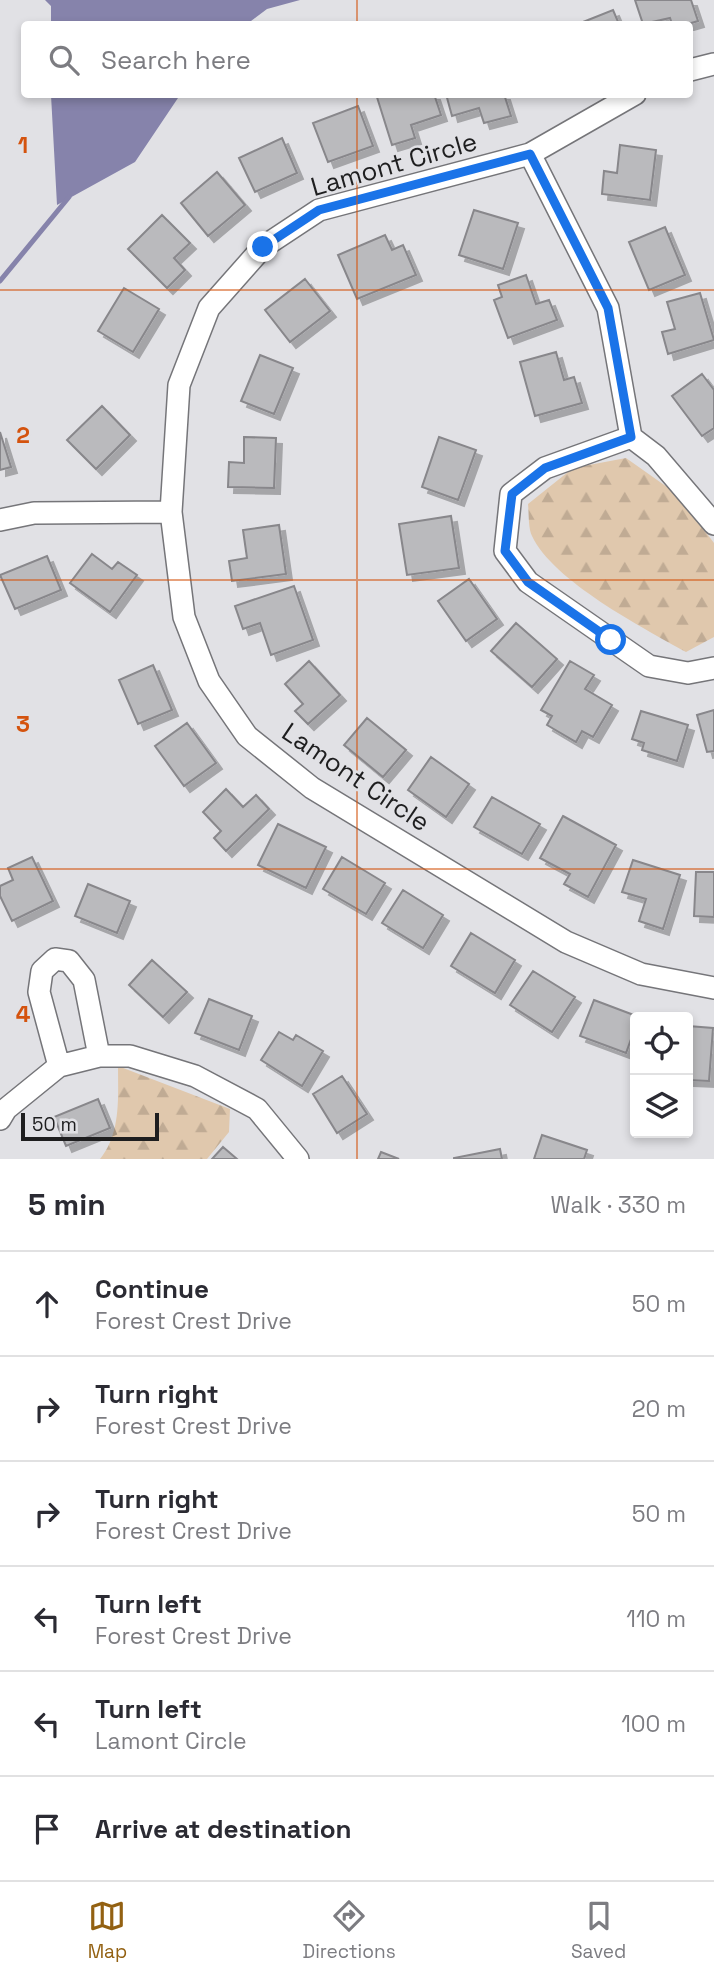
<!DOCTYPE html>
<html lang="en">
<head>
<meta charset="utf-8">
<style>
	:root { --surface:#fff; --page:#f2f2f3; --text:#2b2b33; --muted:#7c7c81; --line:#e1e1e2; --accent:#936112 }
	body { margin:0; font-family:"Space Grotesk",sans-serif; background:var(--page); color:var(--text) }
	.controls { position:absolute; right:21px; bottom:21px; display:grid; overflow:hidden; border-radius:7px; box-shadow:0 4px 10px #0003 }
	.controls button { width:63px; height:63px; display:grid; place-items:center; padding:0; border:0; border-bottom:2px solid var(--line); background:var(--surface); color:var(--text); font:35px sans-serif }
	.scale { position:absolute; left:21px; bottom:18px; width:138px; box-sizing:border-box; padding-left:7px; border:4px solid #1e1e1f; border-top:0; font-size:19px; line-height:24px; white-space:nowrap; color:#1e1e1f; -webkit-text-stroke:5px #e1e1e5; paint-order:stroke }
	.stop { position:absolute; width:21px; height:21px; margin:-16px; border:5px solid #1a73e8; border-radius:50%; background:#fff }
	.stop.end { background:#1a73e8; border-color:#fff; box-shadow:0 2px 7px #0008 }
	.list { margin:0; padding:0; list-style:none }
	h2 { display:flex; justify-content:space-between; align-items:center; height:91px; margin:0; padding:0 28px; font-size:30px }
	h2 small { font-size:23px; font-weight:400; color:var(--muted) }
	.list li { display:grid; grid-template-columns:46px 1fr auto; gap:21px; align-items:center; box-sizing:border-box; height:105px; padding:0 28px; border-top:2px solid var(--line) }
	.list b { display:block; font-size:26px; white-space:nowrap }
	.list p { margin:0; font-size:23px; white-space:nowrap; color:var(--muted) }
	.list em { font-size:23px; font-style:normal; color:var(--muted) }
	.icon { flex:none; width:38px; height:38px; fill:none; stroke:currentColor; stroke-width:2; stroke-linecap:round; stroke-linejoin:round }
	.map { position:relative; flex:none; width:714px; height:1159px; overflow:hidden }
	.search { position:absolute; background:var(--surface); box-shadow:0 4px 10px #0003; left:21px; right:21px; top:21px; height:77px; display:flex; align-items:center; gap:18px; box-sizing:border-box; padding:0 24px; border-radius:7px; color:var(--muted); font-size:26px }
	.sheet { height:721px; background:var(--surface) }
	nav { display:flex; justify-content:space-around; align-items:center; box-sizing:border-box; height:98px; border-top:2px solid var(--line); background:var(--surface); font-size:19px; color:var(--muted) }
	nav a { display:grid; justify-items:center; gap:4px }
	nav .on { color:var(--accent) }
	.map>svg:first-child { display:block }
	.forest { fill:url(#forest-firs) }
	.water { fill:#8683ab }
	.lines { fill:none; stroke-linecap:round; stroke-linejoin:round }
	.stream { stroke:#8683ab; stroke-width:5 }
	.building { fill:#bababd; stroke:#88878b; stroke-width:2; filter:url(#shadow) }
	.street-casing { stroke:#757579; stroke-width:24 }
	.street { stroke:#fff; stroke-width:21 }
	.route { stroke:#1a73e8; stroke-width:9 }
	.grid { fill:none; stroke:#d4530e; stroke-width:2; stroke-opacity:0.55 }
	.labels { text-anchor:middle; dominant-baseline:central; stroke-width:5; stroke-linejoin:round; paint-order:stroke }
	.street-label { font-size:26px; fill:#1e1e1f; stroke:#e1e1e5 }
	.grid-label { font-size:23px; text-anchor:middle; font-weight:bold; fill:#d4530e; stroke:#e1e1e5; stroke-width:5; stroke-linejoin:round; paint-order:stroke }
</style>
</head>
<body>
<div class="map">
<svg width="714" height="1159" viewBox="0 0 714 1159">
	<defs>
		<pattern id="forest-firs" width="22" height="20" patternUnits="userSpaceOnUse" patternTransform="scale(1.75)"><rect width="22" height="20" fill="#e0c8ad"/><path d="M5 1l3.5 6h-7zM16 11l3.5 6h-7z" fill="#c0ab94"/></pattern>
		<filter id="shadow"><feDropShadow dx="6" dy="6" stdDeviation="0" flood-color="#0004"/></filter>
	</defs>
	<rect width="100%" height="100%" fill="#e1e1e5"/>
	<!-- forest -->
	<path class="forest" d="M626,458L677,494L714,543V637L686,652C643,628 553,581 532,536C528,528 529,513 528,504L573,468Z
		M118,1066L230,1109L229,1132L207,1159H100C121,1133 118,1098 118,1066Z"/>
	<!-- water -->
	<path class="water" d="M45,0H300L267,9L247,24H51V6Z
		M51,95V94L180,95L135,162L57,205Z"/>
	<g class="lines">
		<!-- stream -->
		<path class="stream" d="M0,281L69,197"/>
	</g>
	<!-- building -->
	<path class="building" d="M635,0H691L698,21L688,24H672L670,18L643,24Z
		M613,10L619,24H578Z
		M376,94H434L441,115L411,125L415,138L392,145Z
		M446,94H504L511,116L484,123L479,108L452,116Z
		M358,106L373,146L328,162L313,123Z
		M282,138L297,173L255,192L239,158Z
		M620,145L656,150L650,200L602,194L604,171L617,173Z
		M217,172L245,205L208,236L181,203Z
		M474,210L518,223L503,269L459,255Z
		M162,215L190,243L174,258L185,270L167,288L128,249Z
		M665,227L685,275L649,290L629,242Z
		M385,235L392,250L403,245L416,275L357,299L338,255Z
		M526,275L536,304L549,300L557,320L508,338L494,300L502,297L498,285Z
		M305,279L330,311L290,342L265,310Z
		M124,288L159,309L133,352L98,331Z
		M700,293L714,340L668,354L662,332L675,329L667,302Z
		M556,352L564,380L574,377L582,403L535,416L520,362Z
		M260,355L293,368L274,414L241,401Z
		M702,374L714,390V428L702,436L672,396Z
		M102,406L130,435L96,469L67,440Z
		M0,432L11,467L0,470Z
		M244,437L276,438L274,488L228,487L229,462L244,463Z
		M439,437L476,450L458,500L422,487Z
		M451,516L459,568L407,575L399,524Z
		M279,525L286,574L232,581L229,561L247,558L243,530Z
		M92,554L112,569L118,562L137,575L110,612L70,583Z
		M47,556L61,590L15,609L0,575Z
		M469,579L497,619L466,641L438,601Z
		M294,586L313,640L271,655L260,623L243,629L235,606Z
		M516,623L557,659L532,687L491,651Z
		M309,661L340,695L308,724L295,711L303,704L285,684Z
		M570,661L594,675L585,689L612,705L593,737L582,731L576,742L547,725L552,716L541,710Z
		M153,665L172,710L138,724L119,680Z
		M714,710V751L707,752L697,715Z
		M641,711L688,725L677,761L642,750L644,743L632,739Z
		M367,718L406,750L383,777L344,745Z
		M187,723L216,763L184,786L155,746Z
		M431,757L469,784L446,817L408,790Z
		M226,789L243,807L256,795L269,809L226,851L214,838L221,831L203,812Z
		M492,797L540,824L522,854L474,827Z
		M563,816L616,845L588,897L564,884L570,874L540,858Z
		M278,824L326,847L306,888L258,865Z
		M32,857L53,901L12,921L0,896V886L13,880L8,868Z
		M342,857L385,883L366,914L323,889Z
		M633,860L680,875L663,929L639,921L646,899L622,892Z
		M696,872H714V917L694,916Z
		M88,884L130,901L117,933L75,916Z
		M403,890L443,915L423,948L382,923Z
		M471,933L515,960L495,993L451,966Z
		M152,960L187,992L163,1017L129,985Z
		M533,971L575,997L552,1032L510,1005Z
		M209,999L252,1016L239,1050L195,1033Z
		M594,1000L639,1017H635V1028L626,1053L580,1036Z
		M688,1026L713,1028L709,1081L688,1080Z
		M279,1032L293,1040L296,1035L323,1051L302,1086L261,1060Z
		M342,1076L367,1114L337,1133L313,1094Z
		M98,1099L110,1128L66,1146L54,1117Z
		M542,1135L587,1150L584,1159H534Z
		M223,1147L237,1159H212Z
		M500,1149L502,1159H454V1158Z
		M381,1152L399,1159H378Z"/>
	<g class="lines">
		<defs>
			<path id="street" d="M690,70L714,64
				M635,94L530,154L319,210L263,247L209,308L179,385L171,512L184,617L209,681L247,736L312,788L566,942L641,974L714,988
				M530,154L608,308L631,437L656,456L714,524
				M631,437L545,468L511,494L505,551L528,582L649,666L688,673L714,668
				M0,520L34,513L171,512
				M59,1066L39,992L42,971L55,959L69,961L84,980L99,1056
				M0,1119L6,1109L59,1066L99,1056H130L195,1076L257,1109L298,1159"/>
		</defs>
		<!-- street casing -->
		<use href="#street" class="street-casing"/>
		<!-- street -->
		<use href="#street" class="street"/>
	</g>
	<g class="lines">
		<!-- route -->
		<path class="route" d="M263,247L319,210L530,154L608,308L631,437L545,468L512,494L505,551L528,582L611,640"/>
	</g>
	<!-- grid -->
	<path class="grid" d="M357,0V24M357,94V1159M0,290H714M0,580H714M0,869H714"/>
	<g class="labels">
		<!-- street labels -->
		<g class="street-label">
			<text transform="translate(394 164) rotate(-16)">Lamont Circle</text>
			<text transform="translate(356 777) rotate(34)">Lamont Circle</text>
		</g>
	</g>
	<g class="grid-label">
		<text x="23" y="153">1</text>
		<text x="23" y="443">2</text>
		<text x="23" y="732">3</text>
		<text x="23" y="1022">4</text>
	</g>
</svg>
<div class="controls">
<button><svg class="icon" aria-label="locate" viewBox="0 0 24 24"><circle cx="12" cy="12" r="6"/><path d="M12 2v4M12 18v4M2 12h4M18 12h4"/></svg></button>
<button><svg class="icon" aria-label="layers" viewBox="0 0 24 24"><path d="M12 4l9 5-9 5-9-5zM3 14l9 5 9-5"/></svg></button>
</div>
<div class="scale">50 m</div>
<div class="stop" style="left:611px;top:640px"></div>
<div class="stop end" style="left:263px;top:247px"></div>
<div class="search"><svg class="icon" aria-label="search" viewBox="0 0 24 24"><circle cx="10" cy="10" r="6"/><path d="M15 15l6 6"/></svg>Search here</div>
</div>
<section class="sheet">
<h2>5 min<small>Walk · 330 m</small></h2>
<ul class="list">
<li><svg class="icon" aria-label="ahead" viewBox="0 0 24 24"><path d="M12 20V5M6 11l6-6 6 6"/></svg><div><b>Continue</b><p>Forest Crest Drive</p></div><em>50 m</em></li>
<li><svg class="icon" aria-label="right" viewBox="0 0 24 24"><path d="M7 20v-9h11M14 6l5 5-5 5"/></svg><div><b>Turn right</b><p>Forest Crest Drive</p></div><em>20 m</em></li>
<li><svg class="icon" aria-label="right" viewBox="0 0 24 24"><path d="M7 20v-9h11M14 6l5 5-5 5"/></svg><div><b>Turn right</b><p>Forest Crest Drive</p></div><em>50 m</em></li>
<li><svg class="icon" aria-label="left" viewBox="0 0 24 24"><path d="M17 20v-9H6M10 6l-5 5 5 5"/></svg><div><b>Turn left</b><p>Forest Crest Drive</p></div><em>110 m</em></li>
<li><svg class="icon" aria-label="left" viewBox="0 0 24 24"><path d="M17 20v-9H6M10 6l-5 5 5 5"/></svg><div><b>Turn left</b><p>Lamont Circle</p></div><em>100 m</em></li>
<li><svg class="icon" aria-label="arrive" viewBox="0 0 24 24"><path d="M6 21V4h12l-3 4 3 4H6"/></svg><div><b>Arrive at destination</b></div></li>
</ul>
</section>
<nav>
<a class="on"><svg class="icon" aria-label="map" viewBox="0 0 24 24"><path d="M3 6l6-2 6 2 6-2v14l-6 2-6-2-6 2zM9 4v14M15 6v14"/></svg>Map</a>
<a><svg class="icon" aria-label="directions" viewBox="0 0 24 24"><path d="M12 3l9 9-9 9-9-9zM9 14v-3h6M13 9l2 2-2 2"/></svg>Directions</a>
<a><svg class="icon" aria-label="saved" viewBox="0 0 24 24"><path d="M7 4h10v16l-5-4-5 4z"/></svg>Saved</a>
</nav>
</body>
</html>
